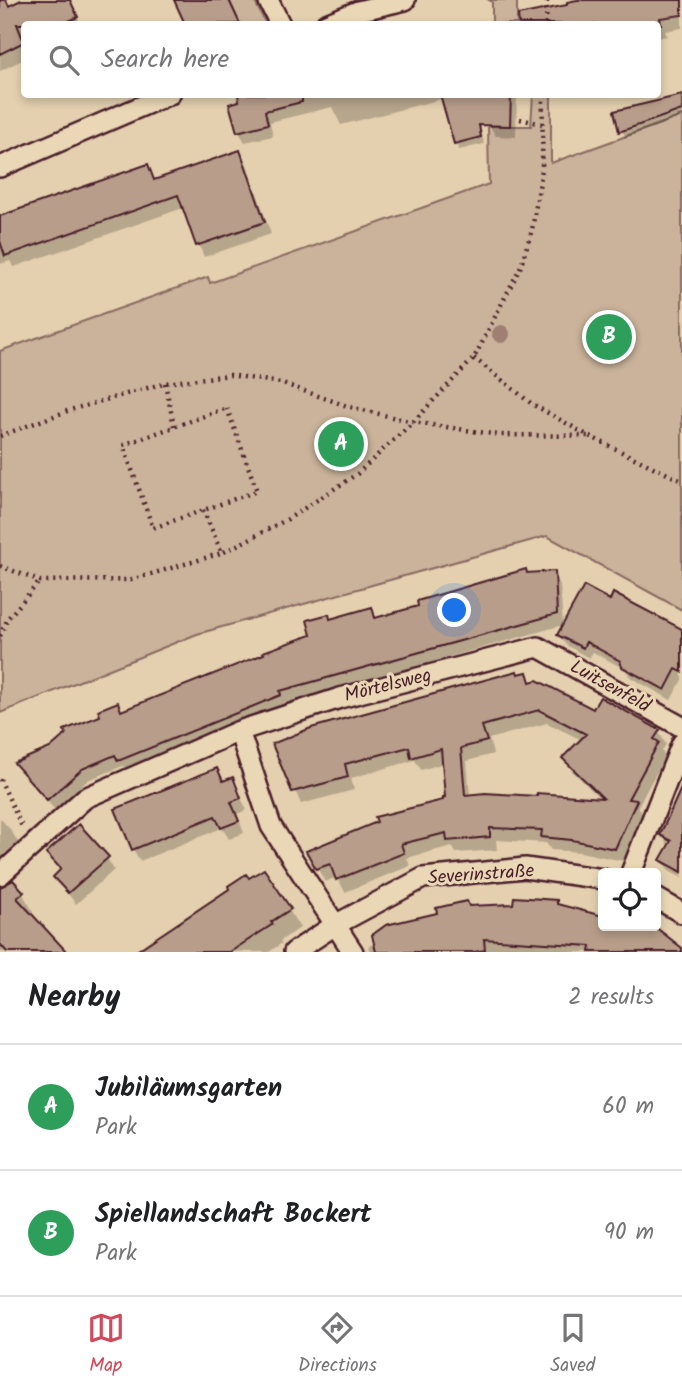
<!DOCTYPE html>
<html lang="en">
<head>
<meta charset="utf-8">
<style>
	:root { --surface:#fff; --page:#f6f6f6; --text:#202124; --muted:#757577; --line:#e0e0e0; --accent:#d1495b }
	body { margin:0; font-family:Kalam,sans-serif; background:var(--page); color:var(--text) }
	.controls { position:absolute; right:21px; bottom:21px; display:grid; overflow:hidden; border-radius:7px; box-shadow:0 4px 10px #0003 }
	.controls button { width:63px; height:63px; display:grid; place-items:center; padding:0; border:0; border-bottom:2px solid var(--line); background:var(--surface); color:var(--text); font:35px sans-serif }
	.you { position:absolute; left:455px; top:611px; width:24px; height:24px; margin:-18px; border:5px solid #fff; border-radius:50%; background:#1a73e8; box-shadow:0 0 0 10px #1a73e833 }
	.badge { display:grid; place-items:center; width:46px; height:46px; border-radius:50%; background:var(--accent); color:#fff; font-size:23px; font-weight:700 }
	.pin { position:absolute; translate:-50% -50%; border:4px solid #fff; box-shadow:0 2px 7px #0006 }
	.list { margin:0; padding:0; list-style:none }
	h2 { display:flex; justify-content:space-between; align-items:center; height:91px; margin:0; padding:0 28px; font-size:30px }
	h2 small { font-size:23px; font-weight:400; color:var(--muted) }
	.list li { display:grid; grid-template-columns:46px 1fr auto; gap:21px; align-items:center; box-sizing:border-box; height:126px; padding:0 28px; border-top:2px solid var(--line) }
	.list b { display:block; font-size:26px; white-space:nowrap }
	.list p { margin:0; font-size:23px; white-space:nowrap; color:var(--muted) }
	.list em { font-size:23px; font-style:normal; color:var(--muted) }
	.icon { flex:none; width:38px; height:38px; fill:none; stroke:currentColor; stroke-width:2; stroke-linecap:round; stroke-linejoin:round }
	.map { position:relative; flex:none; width:682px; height:952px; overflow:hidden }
	.search { position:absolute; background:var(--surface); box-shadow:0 4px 10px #0003; left:21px; right:21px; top:21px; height:77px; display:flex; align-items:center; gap:18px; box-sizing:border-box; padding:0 24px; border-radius:7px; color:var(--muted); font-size:26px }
	.sheet { height:343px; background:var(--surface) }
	nav { display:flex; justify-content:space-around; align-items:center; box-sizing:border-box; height:98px; border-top:2px solid var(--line); background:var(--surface); font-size:19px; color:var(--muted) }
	nav a { display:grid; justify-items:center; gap:4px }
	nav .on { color:var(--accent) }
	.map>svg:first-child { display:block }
	.green { fill:#cab39a; stroke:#8a6962; stroke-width:2 }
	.shadow { fill:#0003; fill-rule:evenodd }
	.building { fill:#b89e8a; stroke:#4a1f2b; stroke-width:2; fill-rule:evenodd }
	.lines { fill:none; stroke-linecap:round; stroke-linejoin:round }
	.minor-casing { stroke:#4a1f2b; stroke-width:24 }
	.path { stroke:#4a1f2b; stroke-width:4.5; stroke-dasharray:2 5; stroke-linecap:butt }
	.minor { stroke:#ead7b5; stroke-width:19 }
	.tree { fill:#9e7f72 }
	.labels { text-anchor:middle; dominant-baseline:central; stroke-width:6; stroke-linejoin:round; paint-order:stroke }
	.street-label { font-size:19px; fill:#4a1f2b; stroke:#ead7b5 }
</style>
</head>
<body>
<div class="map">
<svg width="682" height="952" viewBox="0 0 682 952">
	<rect width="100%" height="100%" fill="#e4d0af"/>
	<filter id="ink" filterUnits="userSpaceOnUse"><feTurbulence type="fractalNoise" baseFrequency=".0143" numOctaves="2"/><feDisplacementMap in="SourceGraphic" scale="14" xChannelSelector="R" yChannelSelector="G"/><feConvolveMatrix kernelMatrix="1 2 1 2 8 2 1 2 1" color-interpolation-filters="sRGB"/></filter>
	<g filter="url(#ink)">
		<!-- green -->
		<path class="green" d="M229,0H254L266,24H240Z
			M489,0H517V24H492V2Z
			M533,95H551V163L682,116V610L547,536L197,634L0,713V351L208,277L210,283L489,184L488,126H531Z"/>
		<!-- shadow -->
		<path class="shadow" d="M24,0H69L81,24H24V59L0,71V12Z
			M176,0H228L240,24H187Z
			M585,0H682V28L665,31L667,36L658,38V24H556V9Z
			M239,94H461L341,125L332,107L270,122L273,136L245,142L238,131L241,103Z
			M491,94H517L516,137L496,136L489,125Z
			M682,97V117L625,138L617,112Z
			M450,124H480L484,144L459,150Z
			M240,152L247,164L271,234L204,257L183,208L14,267L10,261L0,264V217L147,166L155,182Z
			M554,573L560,585L563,625L285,703L286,706L126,771L123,766L88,780L55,810L23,774L17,764L51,750L122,713L313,636L330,620L371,609L377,619L528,575Z
			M559,635L682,637V680L671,700L630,677L626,670L593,652L589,658L566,645Z
			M526,674L531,683L594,712L658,731L666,744L662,751L665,757L638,806L643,815L623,861L580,852L551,850L546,843L496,840L497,850L456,853L452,846L407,858L410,866L345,892L337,877L325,882L309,852L445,801L447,798L444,763L421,770L415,760L351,778L354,790L301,804L275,745ZM547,723L582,740L565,758L572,771L601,799L470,796L467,761L493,754L489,739Z
			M232,780L247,810L237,814L244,833L229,839L222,828L140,861L133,849L224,783Z
			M682,811V878L669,871L662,860L669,847L662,835Z
			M0,818L10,829L21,847L6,881L0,887Z
			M49,853L107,858L114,870L76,904L55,877L61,872Z
			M0,890L22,893L33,911L29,914L63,952H0Z
			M556,902L559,907L603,918V926H634L664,934L682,947V952H371L368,947L375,942L470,908Z
			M289,910L300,928L280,941L282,943L269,952L135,951L150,940L152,943Z"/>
		<!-- building -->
		<path class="building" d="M0,0H6L9,6L21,0H70L78,17L62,24H17L24,42L0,54Z
			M174,0H229L240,24H185Z
			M577,0H682V15L660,18L661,24H519L518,15L567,5V2Z
			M238,94H302V102L265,111L268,124L237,132L229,104L239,101Z
			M440,94H511L510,126L479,125L481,137L454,144Z
			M682,95V110L619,132L614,111Z
			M240,150L265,222L196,246L178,195L5,256L0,241V216L148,164L154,180Z
			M526,569L527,573L555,571L557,614L280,691L281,695L118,761L115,755L82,769L47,800L14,763L50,748L66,734L64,730L100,716L98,710L118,702L121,711L264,654L263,652L311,635L307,620L329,614L330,619L372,607L375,618L418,606L417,601Z
			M584,586L610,600L613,593L682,629V672L676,669L665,690L622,667L620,661L586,642L583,648L557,635Z
			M517,671L518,674L527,672L530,682L537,680L593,709L600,697L660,730L654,739L659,742L628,799L637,800L615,849L572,840L541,837L542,830L490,828V837L447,841L446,833L401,844L404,853L336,880L330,864L316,869L306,851L377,822L375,817L443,800V797H445L441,749L411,758L409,747L345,764L348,777L292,792L272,744L311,728ZM539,710L586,734L562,758L603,798L537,793V796L485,793L465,795L461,748L487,741L482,726Z
			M217,768L223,781L233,777L241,798L231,802L239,821L221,828L215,816L132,850L115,809Z
			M682,786V872L660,860L671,841L660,835Z
			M79,824L109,857L68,893L53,877L61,869L46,853Z
			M264,869L291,909L271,922L273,924L230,952H135L229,889L228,886L246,874L249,878Z
			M13,880L24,892L17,898L67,952H7L0,944V887Z
			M514,897L557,900V904L603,916V926H654L682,948V952H590L591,946L484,939L485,950L474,952H376L372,935L386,925L437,913L436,908L467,901L469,906L513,904Z"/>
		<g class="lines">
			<defs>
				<path id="minor" d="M268,0L280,24
					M326,24L358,11L405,0
					M0,167L170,94
					M239,731L271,826L353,952
					M631,873L682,743
					M0,875L85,798L239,731L340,698L538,647L682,727
					M656,898L682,913
					M294,952L335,925L423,878L525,868L603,879"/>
			</defs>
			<!-- minor casing -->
			<use href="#minor" class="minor-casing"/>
			<!-- path -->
			<path class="path" d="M546,24L547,0
				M520,119L542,124
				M474,358L532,404L589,436L682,481
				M165,383L174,426
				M227,408L257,491L153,528L123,445Z
				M0,436L70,410L165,383L230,375L281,383L350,407L413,422L499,435L589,436
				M203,510L222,553
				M0,566L40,581L131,580L222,553L288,519L357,474L413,422L474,358L520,268L532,230L542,169L543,94
				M0,636L8,618L40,581
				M0,779L23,829"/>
			<!-- minor -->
			<use href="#minor" class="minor"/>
		</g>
		<!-- trees -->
		<circle class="tree" cx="501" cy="334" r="9"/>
	</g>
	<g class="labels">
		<!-- street labels -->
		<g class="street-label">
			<text transform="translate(388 686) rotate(-14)">Mörtelsweg</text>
			<text transform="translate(610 687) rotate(29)">Luitsenfeld</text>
			<text transform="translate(481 875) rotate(-4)">Severinstraße</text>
		</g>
	</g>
</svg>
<div class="controls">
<button><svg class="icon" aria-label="locate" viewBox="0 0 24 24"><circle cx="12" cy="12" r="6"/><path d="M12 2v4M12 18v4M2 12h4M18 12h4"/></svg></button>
</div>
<div class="you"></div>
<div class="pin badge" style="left:341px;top:444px;background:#2e9e5b">A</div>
<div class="pin badge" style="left:609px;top:337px;background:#2e9e5b">B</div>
<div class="search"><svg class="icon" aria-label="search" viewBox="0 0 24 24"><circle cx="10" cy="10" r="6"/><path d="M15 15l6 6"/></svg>Search here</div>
</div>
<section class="sheet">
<h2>Nearby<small>2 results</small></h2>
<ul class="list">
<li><span class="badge" style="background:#2e9e5b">A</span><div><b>Jubiläumsgarten</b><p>Park</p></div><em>60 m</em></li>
<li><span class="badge" style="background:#2e9e5b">B</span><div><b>Spiellandschaft Bockert</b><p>Park</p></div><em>90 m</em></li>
</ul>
</section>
<nav>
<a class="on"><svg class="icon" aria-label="map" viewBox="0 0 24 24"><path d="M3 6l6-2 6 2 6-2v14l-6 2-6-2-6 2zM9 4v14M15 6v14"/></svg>Map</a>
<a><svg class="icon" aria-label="directions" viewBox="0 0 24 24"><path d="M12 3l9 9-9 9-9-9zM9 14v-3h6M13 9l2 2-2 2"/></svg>Directions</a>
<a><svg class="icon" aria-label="saved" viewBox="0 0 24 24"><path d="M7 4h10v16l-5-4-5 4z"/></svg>Saved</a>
</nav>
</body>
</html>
